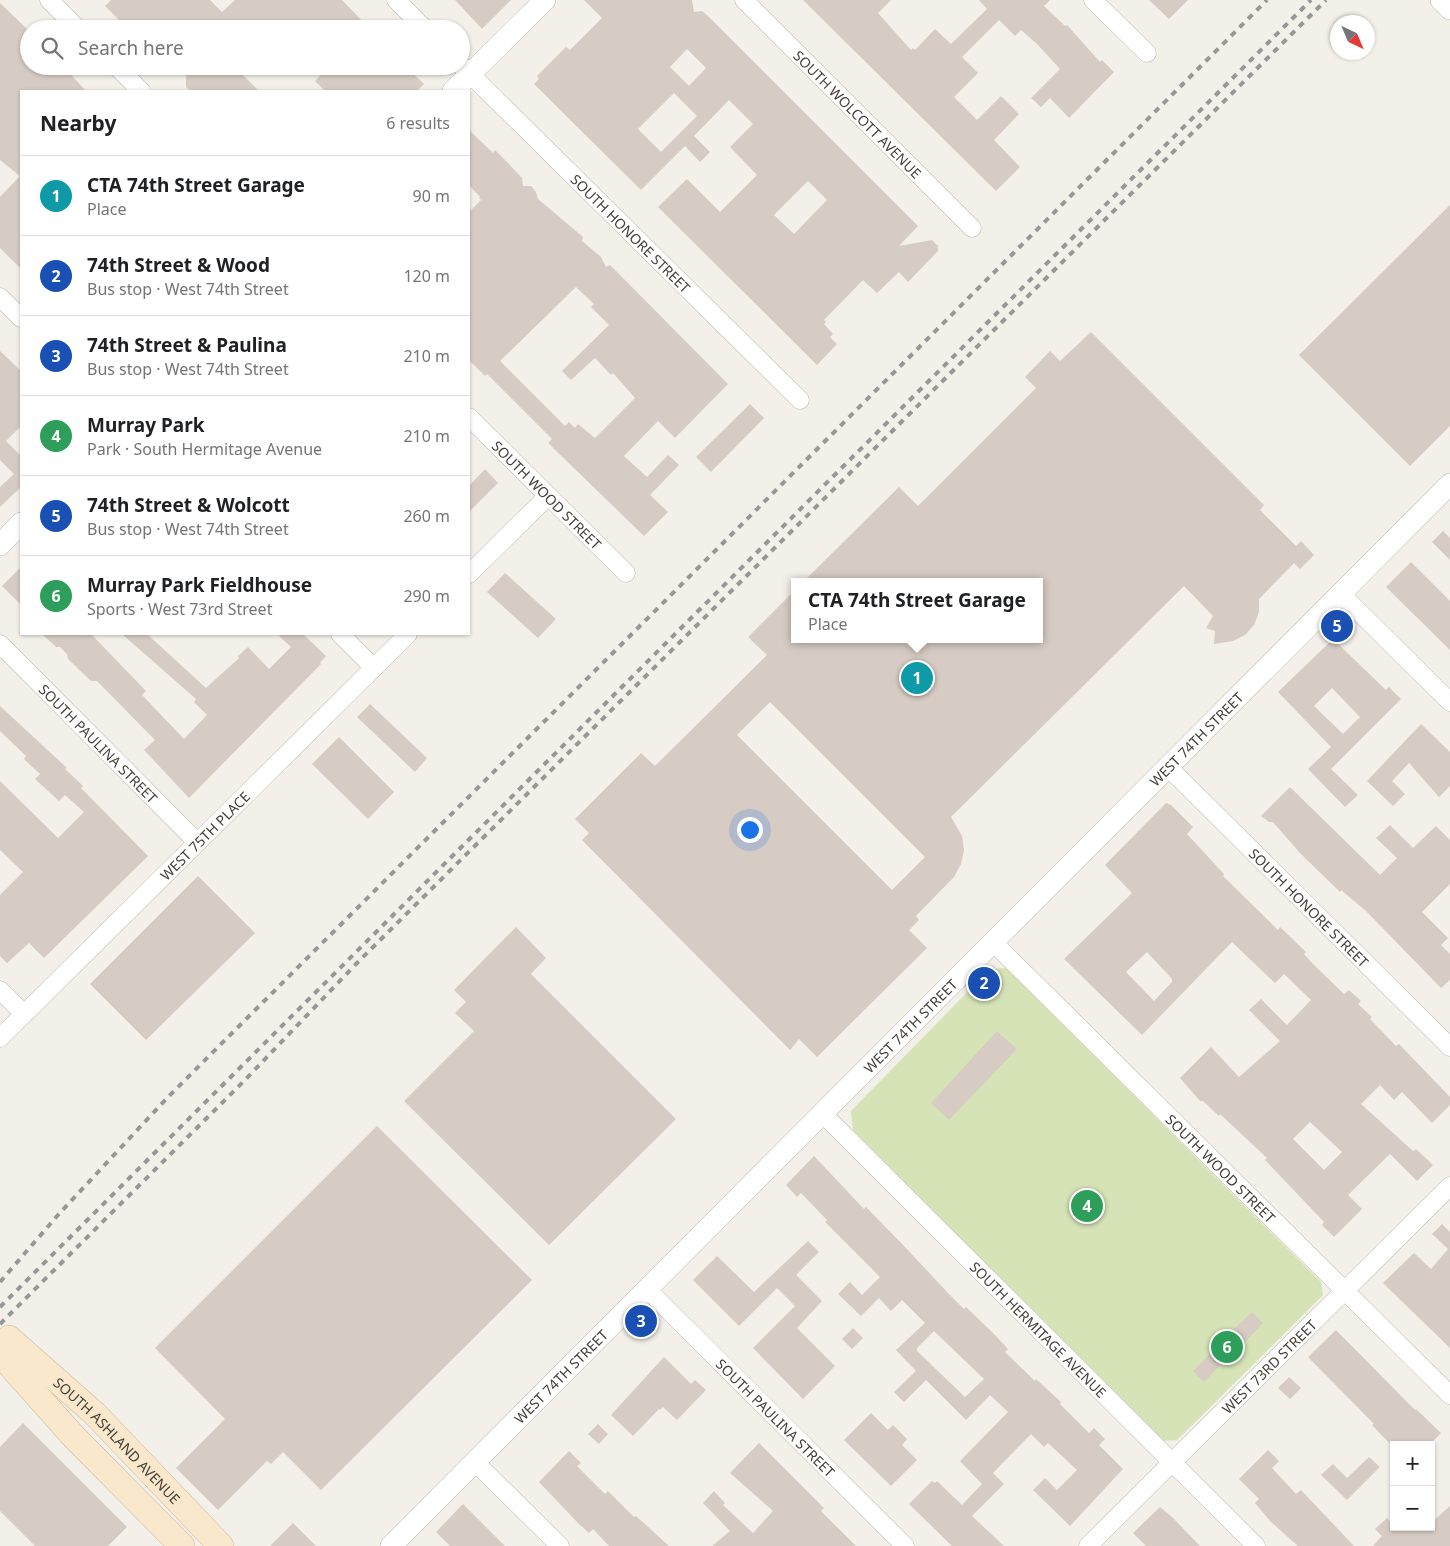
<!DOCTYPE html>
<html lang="en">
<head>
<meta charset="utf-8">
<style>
	:root { --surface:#fff; --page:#f6f6f6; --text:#202124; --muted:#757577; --line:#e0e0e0; --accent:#7c3aed }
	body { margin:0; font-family:"Noto Sans",sans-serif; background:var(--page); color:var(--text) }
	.controls { position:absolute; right:15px; bottom:15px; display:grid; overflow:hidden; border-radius:0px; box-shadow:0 1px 4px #0004 }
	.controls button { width:45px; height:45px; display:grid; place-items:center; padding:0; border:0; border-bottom:1px solid var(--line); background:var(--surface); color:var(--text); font:25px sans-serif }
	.compass { position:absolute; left:1330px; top:15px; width:45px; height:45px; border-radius:50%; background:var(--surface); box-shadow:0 1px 4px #0004; rotate:136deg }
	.you { position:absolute; left:749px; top:829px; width:18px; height:18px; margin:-12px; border:4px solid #fff; border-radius:50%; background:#1a73e8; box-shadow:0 0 0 8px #1a73e833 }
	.badge { display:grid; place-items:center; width:32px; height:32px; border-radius:50%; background:var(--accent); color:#fff; font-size:16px; font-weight:700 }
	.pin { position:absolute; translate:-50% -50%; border:2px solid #fff; box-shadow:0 1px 5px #0006 }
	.popup { position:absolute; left:791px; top:578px; width:252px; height:65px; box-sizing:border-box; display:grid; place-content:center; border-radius:0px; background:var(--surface); filter:drop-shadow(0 1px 4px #0005); font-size:16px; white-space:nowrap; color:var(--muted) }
	.popup b { font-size:19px; color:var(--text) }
	.popup::after { content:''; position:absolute; left:50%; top:100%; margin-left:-10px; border:10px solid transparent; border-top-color:var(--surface) }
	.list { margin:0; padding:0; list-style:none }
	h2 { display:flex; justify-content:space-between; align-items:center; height:65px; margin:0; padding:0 20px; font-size:21px }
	h2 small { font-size:16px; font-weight:400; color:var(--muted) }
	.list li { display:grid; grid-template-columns:32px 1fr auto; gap:15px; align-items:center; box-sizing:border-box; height:80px; padding:0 20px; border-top:1px solid var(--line) }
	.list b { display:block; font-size:19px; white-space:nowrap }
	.list p { margin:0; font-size:16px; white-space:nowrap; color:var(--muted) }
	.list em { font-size:16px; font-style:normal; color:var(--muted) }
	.icon { flex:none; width:28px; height:28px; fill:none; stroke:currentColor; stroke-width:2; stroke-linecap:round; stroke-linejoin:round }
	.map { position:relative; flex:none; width:1450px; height:1546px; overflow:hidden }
	.search { position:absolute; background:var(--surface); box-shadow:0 1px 4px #0004; left:20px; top:20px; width:450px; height:55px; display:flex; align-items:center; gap:12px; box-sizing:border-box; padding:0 18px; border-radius:28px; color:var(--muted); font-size:19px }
	.panel { position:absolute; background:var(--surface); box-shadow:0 1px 4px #0004; left:20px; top:90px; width:450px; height:545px; border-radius:0px }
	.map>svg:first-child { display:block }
	.green { fill:#d6e3b6 }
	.building { fill:#d7ccc3; fill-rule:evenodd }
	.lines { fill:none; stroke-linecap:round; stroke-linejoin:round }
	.minor-casing { stroke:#c1b8b0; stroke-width:19 }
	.tertiary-casing { stroke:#c1b8b0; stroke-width:22 }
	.secondary-casing { stroke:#ceba9d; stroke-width:26 }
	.minor { stroke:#fff; stroke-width:18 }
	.tertiary { stroke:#fff; stroke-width:21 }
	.secondary { stroke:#fae8cd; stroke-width:25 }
	.rail { stroke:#979797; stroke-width:4; stroke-dasharray:6 6; stroke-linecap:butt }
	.labels { text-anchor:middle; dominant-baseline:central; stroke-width:4.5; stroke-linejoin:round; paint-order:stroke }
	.street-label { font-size:14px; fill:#463e38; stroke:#fff }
</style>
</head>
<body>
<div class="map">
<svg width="1450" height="1546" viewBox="0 0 1450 1546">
	<rect width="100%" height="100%" fill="#f3efe9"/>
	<!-- green -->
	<path class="green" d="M1006,968L1321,1282L1323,1295L1177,1440L1162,1441L853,1130L851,1111L990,969Z"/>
	<!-- building -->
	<path class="building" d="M111,0H210L222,12L235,0H342L370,29H128L105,6Z
		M455,0H511L482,29Z
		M584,0H692L694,12L702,11L709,17L918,226L899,246L932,240L938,246V251L908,282L899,272L877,293L863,280L824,320L826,322L824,324L833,334L830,337L837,344L817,365L658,207L687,179L720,212L757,175L730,147L753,124L729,100L694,136L710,152L700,162L685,146L641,190L534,84L539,79L537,76L566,47L570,50L602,18ZM687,49L706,68L689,86L670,67ZM674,93L697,116L661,152L638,129ZM808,181L827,200L794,234L774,215Z
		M803,0H891L878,13L911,50L913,48L915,50L935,29L951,44L987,9L979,0H1050L1044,6L1065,26L1067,25L1100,62L1102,60L1114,72L1069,118L1050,98L1041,107L1031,98L1060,69L1038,45L1021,30L1015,36L999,20L962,57L978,73L954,97L977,120L1001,96L1019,114L994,140L1020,167L996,191Z
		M1149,0H1188L1169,19Z
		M0,3L29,31V66H63L86,91H21V269L0,248V197L20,176L0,160Z
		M186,66H234L259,91H191L186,87Z
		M329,66H405L424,84L417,91H325L315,81Z
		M469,130L493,153L495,150L509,164L522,178L523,186H531L536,192L538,199L583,237L582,241L601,257L606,267L610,265L616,271L728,384L675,438L658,421L624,456L647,477L668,455L679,465L650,495L668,512L644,536L548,443L552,439L487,374L485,376L469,360V212L481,200L479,198L480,197L469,185ZM576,287L594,304L591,307L609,325L562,371L571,380L595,358L611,375L613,373L635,398L595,438L578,424L575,428L569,422L565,426L500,361Z
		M1450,205V426L1410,466L1299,355Z
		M1091,332L1264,505L1260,510L1296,546L1301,541L1314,555L1300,569L1294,563L1259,599V612L1254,625L1245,635L1233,641L1214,644L1215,631L1206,628L1213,616L1184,586L951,817L962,836L964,850L961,864L954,877L916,916L919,920L909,930L927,948L817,1057L799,1039L790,1050L582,840L589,833L575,819L641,753L655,766L767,655L748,637L794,591V639H1040V582H803L899,487L918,506L1036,388L1025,377L1050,351L1060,361ZM770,702L925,857L892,890L737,735Z
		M0,351L21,371V426L6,441L21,456V487L0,507V487L14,474L0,460Z
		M750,404L764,418L711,472L696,457Z
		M485,469L498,483L469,512V486Z
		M1443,531L1450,538V560L1432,542Z
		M1411,562L1450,601V650L1386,587Z
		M21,567V605L2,586Z
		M505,573L556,619L538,638L487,592Z
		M42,634H91L146,691L142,695L184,739L207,715L194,702L196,699L122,634H147L206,688L239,658L238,656L248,647L269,669L291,647L277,634H303L326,656L320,663L321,664L189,798L144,750L155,740L97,681H91L68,659L67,654L60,647H56Z
		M1333,639L1386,690L1389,687L1401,699L1331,769L1358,795L1345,807L1308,769L1331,747L1278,692ZM1332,688L1360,717L1343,734L1314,706Z
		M370,704L427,758L415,772L357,717Z
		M0,706L67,768L65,769L83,786L81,788L148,856L44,958L29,943L7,963L0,956V895L23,872L0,850V781L58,838L84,812L65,795L59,801L35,779L40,774L24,759L26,756L0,731Z
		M1421,724L1450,752V786L1439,797L1409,763L1392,781L1405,794L1393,806L1367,781Z
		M339,737L394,792L368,819L312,764Z
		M1290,787L1380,875L1397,858L1376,838L1390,825L1413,848L1436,826L1450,840V884L1422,912L1448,938L1441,945L1450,954V980L1441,988L1366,911L1341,890L1340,892L1300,853L1273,822H1269L1261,816Z
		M1166,803L1171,805L1193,827L1187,834L1224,874L1223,876L1278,930L1280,927L1306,952L1304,954L1314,965L1344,994L1349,990L1361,1001L1358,1004L1372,1017L1370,1019L1396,1046L1399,1044L1450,1097V1105L1432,1123L1402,1092L1394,1100L1380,1085L1361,1104L1413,1151L1416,1149L1433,1165L1417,1181L1390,1154L1348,1195L1362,1209L1334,1237L1322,1225L1324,1222L1265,1160L1267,1158L1220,1114L1219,1116L1203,1101H1200L1180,1078L1211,1047L1239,1077L1280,1041L1249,1010L1261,999L1287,1025L1311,1000L1284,974L1275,983L1232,942L1142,1035L1064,959L1132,893L1105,865ZM1147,952L1172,979V982L1154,1001L1126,972ZM1310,1122L1342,1152L1324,1170L1293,1139Z
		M198,876L255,933L146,1040L90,984Z
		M516,927L546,958L531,974L676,1119L549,1245L404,1101L474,1031L455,1013L466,1002L454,990Z
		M997,1031L1017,1049L949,1120L931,1103Z
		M377,1126L532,1280L321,1490L283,1452L271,1464L267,1461L218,1510L176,1468L225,1419L155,1348Z
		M814,1156L864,1209L866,1207L904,1246L948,1293L964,1309L966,1307L994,1334L1008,1349L1005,1352L1035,1381L1036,1379L1061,1402L1060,1404L1089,1433L1094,1428L1105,1439L1099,1445L1123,1469L1070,1526L1033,1490L1045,1478L1057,1490L1077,1470L1048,1443L1044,1447L1031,1434L993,1473L1004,1484L972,1516L1004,1546H952L909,1504L932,1481L935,1483L937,1481L962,1505L982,1484L960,1461L1008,1412L990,1395L966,1420L926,1380L904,1402L894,1392L916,1371L896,1350L925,1323L902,1300L891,1311L879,1298L861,1316L838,1294L850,1282L862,1295L880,1277L825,1222L827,1220L801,1193L797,1197L786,1185ZM934,1331L984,1379L965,1397L917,1351V1348Z
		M1442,1224L1450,1232V1348L1383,1283L1414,1253L1431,1269L1448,1249L1432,1234Z
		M808,1241L819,1252L796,1275L822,1301L797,1328L835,1366L803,1399L753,1348L795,1306L777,1288L739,1326L693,1280L717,1256L754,1292Z
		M1252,1312L1263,1323L1226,1362L1224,1361L1204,1382L1193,1371L1214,1350L1212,1348L1217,1343V1336L1224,1337L1229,1332L1230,1333Z
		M853,1328L863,1338L852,1349L842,1339Z
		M1336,1330L1415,1410L1416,1409L1441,1433L1429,1445H1391L1372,1425L1374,1424L1308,1357Z
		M664,1357L691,1384L695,1380L706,1390L677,1420L663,1407L660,1410L659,1409L633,1436L611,1415Z
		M1289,1377L1301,1388L1290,1399L1278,1388Z
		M871,1413L888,1430L893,1425L907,1439L902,1445L917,1460L891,1486L844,1440Z
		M23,1423L127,1527L108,1546H35L0,1511V1447Z
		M598,1424L608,1434L599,1444L588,1434Z
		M759,1443L824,1508L821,1511L856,1546H712L730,1531L703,1503L714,1491L725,1503L723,1505L753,1533L773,1511L730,1473Z
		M1268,1450L1279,1461L1272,1468L1296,1494L1301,1490L1354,1546H1298L1270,1521L1255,1503L1259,1499L1239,1479Z
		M569,1451L581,1463L577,1466L605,1494L608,1491L634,1517L636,1516L669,1546H609L593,1529L589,1533L578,1523L539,1482Z
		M1369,1457L1380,1467L1347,1500L1321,1475L1333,1464L1347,1478Z
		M463,1504L505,1546H450L436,1532Z
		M1450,1506V1546H1373L1382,1536L1375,1529L1387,1518L1394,1527H1431V1523Z
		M1160,1507L1173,1518L1200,1546H1146L1133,1533Z
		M293,1523L316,1546H270Z"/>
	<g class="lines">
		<defs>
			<g id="minor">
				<path d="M49,0L78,29"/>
				<path d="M396,0L425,29"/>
				<path id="s1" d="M744,0L972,228"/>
				<path d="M1093,0L1147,53"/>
				<path id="s2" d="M461,65L800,400"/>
				<path d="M116,66L141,91"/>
				<path d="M0,297L21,318"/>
				<path id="s3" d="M469,417L626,573"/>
				<path d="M469,574L548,496"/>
				<path d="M1340,593L1450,702"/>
				<path d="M340,634L374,668"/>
				<path id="s4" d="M0,644L197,842"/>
				<path id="s5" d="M1168,767L1450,1047"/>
				<path id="s6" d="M993,942L1450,1395"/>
				<path d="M0,990L24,1014"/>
				<path id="s7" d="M0,1038L408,634"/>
				<path id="s8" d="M822,1113L1256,1546"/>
				<path id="s9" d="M647,1289L905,1546"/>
				<path d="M475,1462L560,1546"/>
				<path id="s10" d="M1088,1546L1450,1186"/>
			</g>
			<g id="tertiary">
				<path d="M1441,0L1450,9"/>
				<path d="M453,91L545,0"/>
				<path d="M0,545L21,523"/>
				<path id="s11" d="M391,1546L1450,484"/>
			</g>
			<g id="secondary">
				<path id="s12" d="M9,1338L95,1414L221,1546"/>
				<path d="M0,1354L74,1437L182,1546"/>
			</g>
		</defs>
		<!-- minor casing -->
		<use href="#minor" class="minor-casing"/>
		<!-- tertiary casing -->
		<use href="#tertiary" class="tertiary-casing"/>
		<!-- secondary casing -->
		<use href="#secondary" class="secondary-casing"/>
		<!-- minor -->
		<use href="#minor" class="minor"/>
		<!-- tertiary -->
		<use href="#tertiary" class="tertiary"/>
		<!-- secondary -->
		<use href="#secondary" class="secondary"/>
		<!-- rail -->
		<path class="rail" d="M0,1282L58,1215L168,1097L1267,0
			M0,1307L1311,0
			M0,1324L244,1081L357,963L1326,0"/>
	</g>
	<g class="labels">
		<!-- street labels -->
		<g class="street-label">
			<text stroke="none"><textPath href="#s1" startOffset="161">SOUTH WOLCOTT AVENUE</textPath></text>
			<text stroke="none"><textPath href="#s2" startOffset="239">SOUTH HONORE STREET</textPath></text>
			<text stroke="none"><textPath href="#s3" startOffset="110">SOUTH WOOD STREET</textPath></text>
			<text stroke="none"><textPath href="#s11" startOffset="1140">WEST 74TH STREET</textPath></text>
			<text stroke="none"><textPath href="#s4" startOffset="140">SOUTH PAULINA STREET</textPath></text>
			<text stroke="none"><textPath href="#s7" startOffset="288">WEST 75TH PLACE</textPath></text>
			<text stroke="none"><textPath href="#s5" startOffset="199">SOUTH HONORE STREET</textPath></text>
			<text stroke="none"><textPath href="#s11" startOffset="735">WEST 74TH STREET</textPath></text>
			<text stroke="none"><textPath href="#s6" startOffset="321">SOUTH WOOD STREET</textPath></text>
			<text stroke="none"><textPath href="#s8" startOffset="306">SOUTH HERMITAGE AVENUE</textPath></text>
			<text stroke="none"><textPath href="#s10" startOffset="255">WEST 73RD STREET</textPath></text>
			<text stroke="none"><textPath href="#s11" startOffset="240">WEST 74TH STREET</textPath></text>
			<text stroke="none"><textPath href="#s9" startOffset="182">SOUTH PAULINA STREET</textPath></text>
			<text stroke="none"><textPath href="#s12" startOffset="149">SOUTH ASHLAND AVENUE</textPath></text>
		</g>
	</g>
</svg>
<div class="controls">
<button>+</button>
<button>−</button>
</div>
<svg class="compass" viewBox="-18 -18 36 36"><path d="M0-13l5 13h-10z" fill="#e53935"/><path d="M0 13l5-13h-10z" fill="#757577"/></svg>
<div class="you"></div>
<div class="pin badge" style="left:917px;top:678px;background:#0f9aa8">1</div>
<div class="popup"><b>CTA 74th Street Garage</b>Place</div>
<div class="pin badge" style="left:984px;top:983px;background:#1a4fb4">2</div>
<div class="pin badge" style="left:641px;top:1321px;background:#1a4fb4">3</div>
<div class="pin badge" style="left:1087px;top:1206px;background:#2e9e5b">4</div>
<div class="pin badge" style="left:1337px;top:626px;background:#1a4fb4">5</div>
<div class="pin badge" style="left:1227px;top:1347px;background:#2e9e5b">6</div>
<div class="search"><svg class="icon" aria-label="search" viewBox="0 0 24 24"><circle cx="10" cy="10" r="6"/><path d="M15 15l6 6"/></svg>Search here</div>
<section class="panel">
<h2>Nearby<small>6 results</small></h2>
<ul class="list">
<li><span class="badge" style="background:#0f9aa8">1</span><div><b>CTA 74th Street Garage</b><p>Place</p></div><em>90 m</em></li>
<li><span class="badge" style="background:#1a4fb4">2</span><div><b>74th Street &amp; Wood</b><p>Bus stop · West 74th Street</p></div><em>120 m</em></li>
<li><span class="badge" style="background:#1a4fb4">3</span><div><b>74th Street &amp; Paulina</b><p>Bus stop · West 74th Street</p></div><em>210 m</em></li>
<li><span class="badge" style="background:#2e9e5b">4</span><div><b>Murray Park</b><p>Park · South Hermitage Avenue</p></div><em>210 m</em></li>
<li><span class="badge" style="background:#1a4fb4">5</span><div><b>74th Street &amp; Wolcott</b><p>Bus stop · West 74th Street</p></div><em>260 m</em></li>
<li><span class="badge" style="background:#2e9e5b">6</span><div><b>Murray Park Fieldhouse</b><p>Sports · West 73rd Street</p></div><em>290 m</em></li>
</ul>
</section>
</div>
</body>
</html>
